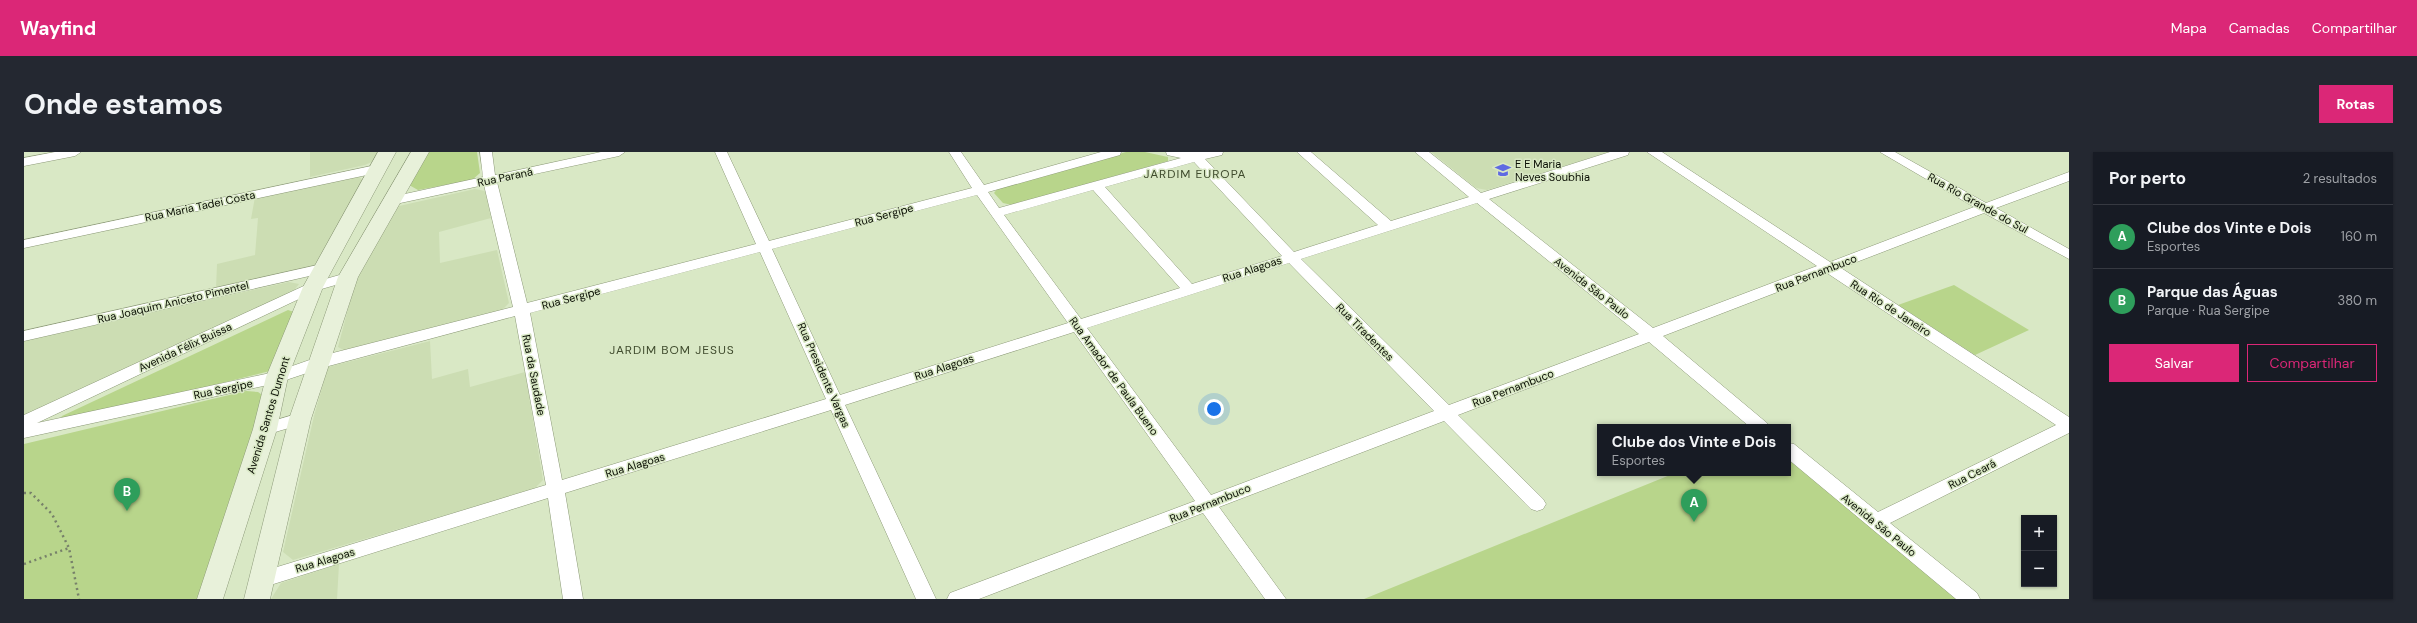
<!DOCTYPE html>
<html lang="pt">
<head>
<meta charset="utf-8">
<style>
	:root { --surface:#171b24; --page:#242831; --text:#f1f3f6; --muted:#9ea1a6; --line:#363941; --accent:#db2777 }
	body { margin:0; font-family:"DM Sans",sans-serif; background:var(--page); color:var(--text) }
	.controls { position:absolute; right:12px; bottom:12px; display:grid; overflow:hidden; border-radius:0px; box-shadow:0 1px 3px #0004 }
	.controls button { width:36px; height:36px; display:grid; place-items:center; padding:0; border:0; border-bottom:1px solid var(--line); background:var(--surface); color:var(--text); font:20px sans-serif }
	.you { position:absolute; left:1190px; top:257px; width:14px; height:14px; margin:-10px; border:3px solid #fff; border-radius:50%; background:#1a73e8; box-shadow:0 0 0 6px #1a73e833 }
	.badge { display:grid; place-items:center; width:26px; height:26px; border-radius:50%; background:var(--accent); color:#fff; font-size:13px; font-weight:700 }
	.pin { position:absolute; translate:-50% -33px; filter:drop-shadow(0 1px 2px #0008) }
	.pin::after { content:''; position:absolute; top:21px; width:14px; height:12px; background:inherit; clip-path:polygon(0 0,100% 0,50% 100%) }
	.popup { position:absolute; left:1573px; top:272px; width:194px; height:52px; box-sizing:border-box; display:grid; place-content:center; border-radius:0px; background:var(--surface); filter:drop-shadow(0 1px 3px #0005); font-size:13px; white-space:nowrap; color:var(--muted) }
	.popup b { font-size:15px; color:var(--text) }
	.popup::after { content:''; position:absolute; left:50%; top:100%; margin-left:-8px; border:8px solid transparent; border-top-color:var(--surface) }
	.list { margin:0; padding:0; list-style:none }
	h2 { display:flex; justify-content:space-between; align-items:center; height:52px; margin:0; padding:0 16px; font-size:17px }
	h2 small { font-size:13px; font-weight:400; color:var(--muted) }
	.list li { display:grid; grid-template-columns:26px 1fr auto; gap:12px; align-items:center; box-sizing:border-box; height:64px; padding:0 16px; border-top:1px solid var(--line) }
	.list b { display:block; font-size:15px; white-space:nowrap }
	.list p { margin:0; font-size:13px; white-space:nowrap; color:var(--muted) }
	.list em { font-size:13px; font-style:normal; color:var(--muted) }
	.actions { display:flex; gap:8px; padding:12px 16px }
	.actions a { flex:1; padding:9px 0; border:1px solid var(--accent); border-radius:0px; text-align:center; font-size:14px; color:var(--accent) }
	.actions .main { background:var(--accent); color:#fff }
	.map { position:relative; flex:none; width:2045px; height:447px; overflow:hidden; border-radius:0px }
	header { display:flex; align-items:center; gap:24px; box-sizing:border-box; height:56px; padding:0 20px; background:var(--accent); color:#fff }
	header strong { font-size:19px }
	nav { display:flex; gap:22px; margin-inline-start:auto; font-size:14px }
	.intro { display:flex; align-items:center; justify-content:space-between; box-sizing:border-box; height:96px; padding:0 24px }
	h1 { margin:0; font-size:28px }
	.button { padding:10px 18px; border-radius:0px; background:var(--accent); color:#fff; font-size:14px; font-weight:700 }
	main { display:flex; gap:24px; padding:0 24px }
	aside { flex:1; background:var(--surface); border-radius:0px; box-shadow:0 1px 3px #0004 }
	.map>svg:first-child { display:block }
	.built { fill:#ccddb3 }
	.green { fill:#b8d58b }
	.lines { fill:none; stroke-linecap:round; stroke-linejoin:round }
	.street-casing { stroke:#8c9978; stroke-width:1 }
	.secondary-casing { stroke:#8c9978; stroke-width:1 }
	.path { stroke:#77816a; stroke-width:2.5; stroke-dasharray:2 3.5; stroke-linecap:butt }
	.street { fill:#fff; fill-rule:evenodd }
	.secondary { fill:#e8f1da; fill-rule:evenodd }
	.labels { text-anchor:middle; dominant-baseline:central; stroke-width:3; stroke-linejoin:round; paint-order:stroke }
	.poi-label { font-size:11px; fill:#090d03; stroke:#d9e8c5; text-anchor:start }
	.street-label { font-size:11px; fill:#090d03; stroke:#d9e8c5 }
	.neighbourhood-label { font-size:12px; letter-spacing:1px; fill:#404c2e; stroke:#d9e8c5 }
</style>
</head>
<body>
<header>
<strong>Wayfind</strong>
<nav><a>Mapa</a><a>Camadas</a><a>Compartilhar</a></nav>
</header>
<div class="intro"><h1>Onde estamos</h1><a class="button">Rotas</a></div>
<main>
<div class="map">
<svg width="2045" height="447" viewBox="0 0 2045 447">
	<rect width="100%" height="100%" fill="#d9e8c5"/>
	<!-- built -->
	<path class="built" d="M286,0H357L352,8L341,13L286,25Z
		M1407,0H1585L1463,38L1452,36Z
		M336,25L339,29L296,111L287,116L192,137L193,112L231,103L234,66L227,67L231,45L314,27Z
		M451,37L461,39L467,66L415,80L416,111L473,98L485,151L476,160L321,199L314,195L333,123L369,58L375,54Z
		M265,130L275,132L268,141L0,269V189Z
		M406,189L408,227L444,217L446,235L501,220L519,328L510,337L269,408L259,400L290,264L304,215Z
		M315,412L313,447H247L257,431Z"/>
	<!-- green -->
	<path class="green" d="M404,0H453L456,21L448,28L394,38L385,33Z
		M1102,0H1121L1144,5V9L988,53L979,51L970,41L974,36Z
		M1930,133L2005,178L1951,203L1874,153Z
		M264,158L270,160L246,219L48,268L36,267L38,264Z
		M222,239L234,240L241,245L176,447H0V292Z
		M1764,307L1933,447H1340L1651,321H1764Z"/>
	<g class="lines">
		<defs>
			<path id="street" d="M31,0H57L51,4L0,14V6Z
				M456,0H468L471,23L577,0H601L595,4L473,30L503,151L732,92L691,0H703L745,89L948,36L925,0H937L960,33L1077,0H1097L1096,3L964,40L975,56L1157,6L1143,3L1142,0H1199L1198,3L1181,7L1270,100L1354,73L1273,0H1287L1367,69L1445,45L1391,0H1405L1457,41L1586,0H1605L1604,3L1465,47L1629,176L1793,114L1623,0H1638L1806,110L1950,55L1856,0H1871L1962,51L2045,20V29L1972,56L2045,97V107L1960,61L1817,116L2045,265V281L1866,371L1953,441L1956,447H1932L1764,307V291L1770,292L1854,360L2032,273L1803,121L1639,184L1743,271L1745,275H1726L1625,190L1434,263L1519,347L1522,352L1519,357L1513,359L1507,357L1420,269L1195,355L1262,447H1241L1179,361L955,447H923L926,441L1171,349L1050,180L821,253L912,447H892L807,258L541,341L559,447H539L524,346L240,435L233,433L231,427L233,421L240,419L522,333L491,164L301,215L253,231L0,286V263L284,132L319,122L324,120L331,125L329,128L294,138L13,271L251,220L297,204L489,155L460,33L367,53L360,49L367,45L459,25ZM1170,10L1258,104L1168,132L1081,35ZM1069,38L1156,136L1057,167L980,63ZM953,43L1044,171L816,243L748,97ZM1453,51L1615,182L1425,253L1277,107ZM736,100L802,247L538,328L506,161ZM1265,111L1410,259L1187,343L1063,176Z
				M352,13L357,14L359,17L357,20L0,96V88Z
				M298,112L303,114L305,117L303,120L0,189V179Z
				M276,261L282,263L284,267L282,271L241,283L235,281L233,277L235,273Z"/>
			<path id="secondary" d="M354,0H372L299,135L264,225L253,277L199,447H173L229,277L242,225L279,135Z
				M387,0H405L334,125L287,267L246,447H220L265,267L314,125Z"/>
		</defs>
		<!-- street casing -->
		<use href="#street" class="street-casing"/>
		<!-- secondary casing -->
		<use href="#secondary" class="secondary-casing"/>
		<!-- path -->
		<path class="path" d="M0,341H7L28,362L45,396L55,447
			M0,412L45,396"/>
		<!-- street -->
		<use href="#street" class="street"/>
		<!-- secondary -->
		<use href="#secondary" class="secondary"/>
	</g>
	<!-- icons -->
	<defs>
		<symbol id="school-bare" viewBox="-9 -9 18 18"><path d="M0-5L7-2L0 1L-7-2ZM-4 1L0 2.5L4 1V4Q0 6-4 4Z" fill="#5f6ae2" stroke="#d9e8c5" stroke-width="2.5" paint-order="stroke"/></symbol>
	</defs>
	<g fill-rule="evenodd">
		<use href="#school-bare" x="1468" y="7" width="22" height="22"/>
	</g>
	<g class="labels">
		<!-- poi labels -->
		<g class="poi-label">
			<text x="1491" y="12">E E Maria<tspan x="1491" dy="13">Neves Soubhia</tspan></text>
		</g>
		<!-- street labels -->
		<g class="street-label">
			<text transform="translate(481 25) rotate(-12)">Rua Paraná</text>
			<text transform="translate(1954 51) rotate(29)">Rua Rio Grande do Sul</text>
			<text transform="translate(176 54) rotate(-12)">Rua Maria Tadei Costa</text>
			<text transform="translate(860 63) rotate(-15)">Rua Sergipe</text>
			<text transform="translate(1228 117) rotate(-18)">Rua Alagoas</text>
			<text transform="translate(1792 121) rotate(-21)">Rua Pernambuco</text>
			<text transform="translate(1568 136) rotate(38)">Avenida São Paulo</text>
			<text transform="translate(547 146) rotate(-15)">Rua Sergipe</text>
			<text transform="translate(149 150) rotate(-13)">Rua Joaquim Aniceto Pimentel</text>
			<text transform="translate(1867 156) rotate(33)">Rua Rio de Janeiro</text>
			<text transform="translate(1341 180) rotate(45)">Rua Tiradentes</text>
			<text transform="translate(161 195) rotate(-25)">Avenida Félix Buissa</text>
			<text transform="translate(920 215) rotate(-18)">Rua Alagoas</text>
			<text transform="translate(510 223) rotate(79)">Rua da Saudade</text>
			<text transform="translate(800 223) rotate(66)">Rua Presidente Vargas</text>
			<text transform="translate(1090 224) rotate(54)">Rua Amador de Paula Bueno</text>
			<text transform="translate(1489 236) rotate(-21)">Rua Pernambuco</text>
			<text transform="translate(199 237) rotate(-12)">Rua Sergipe</text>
			<text transform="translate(244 263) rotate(-73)">Avenida Santos Dumont</text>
			<text transform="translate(611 313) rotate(-17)">Rua Alagoas</text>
			<text transform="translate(1948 322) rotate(-27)">Rua Ceará</text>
			<text transform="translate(1186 351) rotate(-22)">Rua Pernambuco</text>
			<text transform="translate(1855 373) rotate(39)">Avenida São Paulo</text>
			<text transform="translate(301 408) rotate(-17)">Rua Alagoas</text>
		</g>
		<!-- neighbourhood labels -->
		<g class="neighbourhood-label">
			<text x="1171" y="22">JARDIM EUROPA</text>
			<text x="648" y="198">JARDIM BOM JESUS</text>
		</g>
	</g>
</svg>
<div class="controls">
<button>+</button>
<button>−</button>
</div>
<div class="you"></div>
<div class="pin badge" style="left:1670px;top:370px;background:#2e9e5b">A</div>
<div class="popup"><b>Clube dos Vinte e Dois</b>Esportes</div>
<div class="pin badge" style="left:103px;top:359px;background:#2e9e5b">B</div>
</div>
<aside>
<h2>Por perto<small>2 resultados</small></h2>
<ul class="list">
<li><span class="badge" style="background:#2e9e5b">A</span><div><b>Clube dos Vinte e Dois</b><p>Esportes</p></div><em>160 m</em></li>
<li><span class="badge" style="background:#2e9e5b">B</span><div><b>Parque das Águas</b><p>Parque · Rua Sergipe</p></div><em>380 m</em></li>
</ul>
<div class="actions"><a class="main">Salvar</a><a>Compartilhar</a></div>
</aside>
</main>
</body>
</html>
